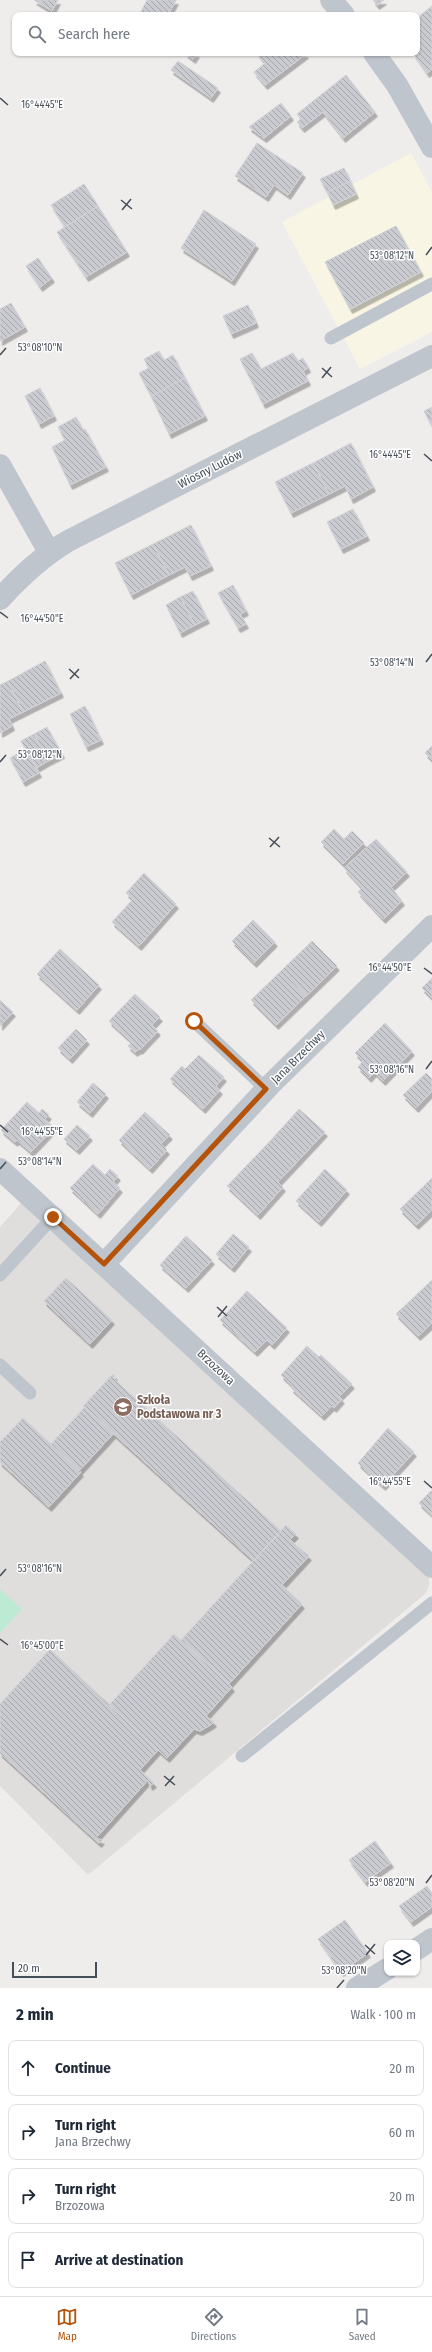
<!DOCTYPE html>
<html lang="en">
<head>
<meta charset="utf-8">
<style>
	:root { --surface:#fff; --page:#f6f6f7; --text:#1f2937; --muted:#747a83; --line:#e0e1e3; --accent:#b45309 }
	body { margin:0; font-family:"Fira Sans Condensed",sans-serif; background:var(--page); color:var(--text) }
	.controls { position:absolute; right:12px; bottom:12px; display:grid; overflow:hidden; border-radius:8px; box-shadow:0 1px 3px #0004 }
	.controls button { width:36px; height:36px; display:grid; place-items:center; padding:0; border:0; border-bottom:1px solid var(--line); background:var(--surface); color:var(--text); font:20px sans-serif }
	.scale { position:absolute; left:12px; bottom:10px; width:85px; box-sizing:border-box; padding-left:4px; border:2px solid #464e58; border-top:0; font-size:11px; line-height:14px; white-space:nowrap; color:#464e58; -webkit-text-stroke:3px #fff; paint-order:stroke }
	.stop { position:absolute; width:12px; height:12px; margin:-9px; border:3px solid #b45309; border-radius:50%; background:#fff }
	.stop.end { background:#b45309; border-color:#fff; box-shadow:0 1px 4px #0008 }
	.list { margin:0; padding:0; list-style:none }
	h2 { display:flex; justify-content:space-between; align-items:center; height:52px; margin:0; padding:0 16px; font-size:17px }
	h2 small { font-size:13px; font-weight:400; color:var(--muted) }
	.list li { display:grid; grid-template-columns:26px 1fr auto; gap:12px; align-items:center; box-sizing:border-box; height:56px; margin:0 8px 8px; padding:0 8px; border:1px solid var(--line); border-radius:8px }
	.list b { display:block; font-size:15px; white-space:nowrap }
	.list p { margin:0; font-size:13px; white-space:nowrap; color:var(--muted) }
	.list em { font-size:13px; font-style:normal; color:var(--muted) }
	.icon { flex:none; width:22px; height:22px; fill:none; stroke:currentColor; stroke-width:2; stroke-linecap:round; stroke-linejoin:round }
	.map { position:relative; flex:none; width:432px; height:1988px; overflow:hidden }
	.search { position:absolute; background:var(--surface); box-shadow:0 1px 3px #0004; left:12px; right:12px; top:12px; height:44px; display:flex; align-items:center; gap:10px; box-sizing:border-box; padding:0 14px; border-radius:8px; color:var(--muted); font-size:15px }
	.sheet { height:308px; background:var(--surface) }
	nav { display:flex; justify-content:space-around; align-items:center; box-sizing:border-box; height:56px; border-top:1px solid var(--line); background:var(--surface); font-size:11px; color:var(--muted) }
	nav a { display:grid; justify-items:center; gap:2px }
	nav .on { color:var(--accent) }
	.map>svg:first-child { display:block }
	.commercial { fill:#f9f5e5 }
	.education { fill:#e0dedd }
	.grass { fill:#bdead3 }
	.building { fill:url(#building-back-hatch); stroke:#d1d2d7; filter:url(#shadow) }
	.lines { fill:none; stroke-linecap:round; stroke-linejoin:round }
	.lane { stroke:#bec5cd; stroke-width:13 }
	.street { stroke:#bec5cd; stroke-width:22 }
	.route { stroke:#b45309; stroke-width:5 }
	.ticks { fill:none; stroke:#464e58; stroke-width:1.5 }
	.labels { text-anchor:middle; dominant-baseline:central; stroke-width:3; stroke-linejoin:round; paint-order:stroke }
	.street-label { font-size:12px; fill:#464e58; stroke:#fff }
	.education-label { font-size:12px; font-weight:bold; fill:#785e54; stroke:#fff; text-anchor:start }
	.ticks-label { font-size:10px; text-anchor:middle; fill:#464e58; stroke:#fff; stroke-width:3; stroke-linejoin:round; paint-order:stroke }
</style>
</head>
<body>
<div class="map">
<svg width="432" height="1988" viewBox="0 0 432 1988">
	<defs>
		<pattern id="building-back-hatch" width="6" height="6" patternUnits="userSpaceOnUse"><rect width="6" height="6" fill="#cacbd1"/><path d="M-1 5l2 2M0 0l6 6M5-1l2 2" fill="none" stroke="#a6a7ac"/></pattern>
		<filter id="shadow"><feDropShadow dx="2.5" dy="4.5" stdDeviation="0" flood-color="#0004"/></filter>
	</defs>
	<rect width="100%" height="100%" fill="#efecec"/>
	<!-- commercial -->
	<path class="commercial" d="M411,153L432,192V332L360,369L282,222Z"/>
	<!-- education -->
	<path class="education" d="M23,1201L429,1577V1586L425,1594L88,1875L0,1786V1227Z"/>
	<!-- grass -->
	<path class="grass" d="M0,1589L22,1609L0,1633Z"/>
	<!-- building -->
	<path class="building" d="M34,0H58L52,11Z
		M147,0H176L169,13L173,15H139Z
		M373,0H384L377,5Z
		M432,6V69L427,73L413,53H417V18Z
		M185,53H197L193,59Z
		M257,53H305L306,54L265,85L254,72L265,63Z
		M178,61L218,88L211,98L171,70Z
		M346,75L375,112L343,138L323,112L302,128L297,122L301,119L297,114Z
		M281,103L291,116L264,138L249,127Z
		M257,143L303,173L288,195L274,185L266,197L235,176Z
		M344,168L350,181L327,192L320,179Z
		M350,181L356,194L333,205L327,192Z
		M84,184L98,206L65,227L51,205Z
		M98,206L127,252L86,277L57,232Z
		M204,210L256,244L232,281L181,248Z
		M396,226L421,272L350,309L325,262Z
		M38,258L52,278L40,287L26,266Z
		M11,303L25,327L0,341V309Z
		M248,305L256,323L231,334L223,316Z
		M159,351L164,360L173,355L185,378L151,396L139,373L149,368L144,359Z
		M252,353L261,369L293,353L298,361L303,358L308,368L303,371L308,381L263,404L240,359Z
		M185,378L205,416L169,434L151,396Z
		M40,388L54,416L39,424L25,396Z
		M432,407V426L424,411Z
		M76,417L83,430L85,429L106,467L70,485L52,447L65,440L58,427Z
		M351,443L373,487L351,499L345,486L329,494L313,463Z
		M313,463L329,494L291,513L275,482Z
		M353,509L367,536L341,549L327,522Z
		M191,525L211,566L190,576L185,567L169,575L153,544Z
		M153,544L169,575L131,595L115,563Z
		M233,585L246,611L240,614L246,624L238,628L218,593Z
		M193,591L207,619L195,625L180,597Z
		M180,597L195,625L180,633L166,605Z
		M45,661L61,693L23,712L8,681Z
		M8,681L23,712L9,719L12,726L0,733V685Z
		M85,706L101,740L86,747L70,714Z
		M47,727L62,754L48,761L34,734Z
		M34,734L48,761L36,768L21,741Z
		M432,746V760L425,753Z
		M26,749L39,773L23,782L10,758Z
		M334,829L344,839L352,831L364,843L343,864L321,842Z
		M376,839L407,872L391,887L402,901L383,919L358,892L362,888L344,868Z
		M144,873L176,904L139,946L112,922L133,899L126,893Z
		M253,920L275,942L254,963L232,941Z
		M312,941L337,966L306,996L282,970Z
		M60,949L99,985L77,1010L37,974Z
		M282,970L306,996L276,1025L251,1000Z
		M432,978V998L422,988Z
		M135,994L160,1017L152,1025L158,1031L140,1050L139,1049L135,1052L128,1046L132,1042L109,1021Z
		M0,1000L13,1012L0,1026Z
		M385,1023L412,1051L383,1081L374,1072L369,1078L358,1067L363,1061L355,1053Z
		M76,1029L87,1040L70,1059L58,1048Z
		M199,1055L224,1077L216,1086L220,1090L203,1109L170,1079L182,1066L185,1069Z
		M426,1073L432,1079V1091L416,1108L403,1095Z
		M93,1083L106,1094L90,1113L77,1102Z
		M27,1102L39,1113L42,1109L49,1115L45,1119L54,1128L31,1152L17,1140L15,1142L1,1130Z
		M299,1109L325,1132L296,1163L271,1140Z
		M145,1112L170,1135L161,1144L167,1150L150,1169L119,1140Z
		M77,1125L90,1136L77,1150L64,1139Z
		M271,1140L296,1163L278,1182L283,1187L258,1215L227,1186Z
		M93,1164L105,1175L110,1169L118,1176L113,1182L120,1188L98,1214L70,1188Z
		M325,1169L347,1190L319,1222L296,1201Z
		M432,1178V1210L416,1225L400,1209Z
		M233,1234L249,1247L232,1268L216,1254Z
		M186,1236L212,1260L186,1288L160,1265Z
		M66,1278L112,1320L90,1344L44,1301Z
		M432,1280V1323L418,1336L396,1314Z
		M247,1291L287,1328L272,1345L267,1340L255,1352L220,1320Z
		M307,1346L319,1357L321,1355L352,1384L339,1397L342,1399L334,1408L332,1406L322,1416L291,1388L293,1386L281,1375Z
		M113,1374L115,1376L113,1378L281,1531L254,1561L83,1406Z
		M85,1407L114,1433L79,1471L51,1444Z
		M23,1418L81,1472L49,1507L0,1462V1442Z
		M388,1428L414,1452L383,1486L358,1463Z
		M431,1491H432V1515L419,1503Z
		M286,1525L296,1534L290,1540L309,1556L282,1585L302,1604L229,1684L181,1640Z
		M174,1634L232,1687L206,1716L214,1722L212,1724L200,1731L194,1729L167,1758L109,1705Z
		M50,1649L158,1750L140,1770L154,1783L150,1786L148,1780L96,1838L102,1840L99,1843L0,1753V1704Z
		M375,1841L391,1863L365,1882L349,1860Z
		M427,1886L432,1893V1907L411,1922L399,1906Z
		M345,1920L368,1953L341,1972L318,1939Z"/>
	<g class="lines">
		<!-- lane -->
		<path class="lane" d="M331,338L432,284
			M194,1021L266,1089
			M0,1275L53,1217
			M0,1365L30,1393
			M242,1756L432,1603"/>
		<!-- street -->
		<path class="street" d="M331,0L344,15
			M374,53L397,85L432,147
			M0,465L49,552
			M0,599C21,576 41,557 68,541L432,356
			M0,1169L432,1567
			M104,1264L270,1085L432,926
			M417,1949L432,1939
			M357,1988L387,1969"/>
	</g>
	<g class="lines">
		<!-- route -->
		<path class="route" d="M53,1217L104,1264L266,1089L194,1021"/>
	</g>
	<!-- ticks -->
	<path class="ticks" d="M0,98L8,105M121,200L132,209M122,210L131,199M426,255L432,247M0,355L6,348M322,368L332,377M322,378L331,367M424,454L432,461M0,612L8,618M426,662L432,654M69,669L79,678M70,679L79,669M0,762L6,755M269,838L280,847M270,847L279,837M424,968L432,974M426,1069L432,1061M0,1125L8,1132M0,1169L6,1162M217,1307L227,1316M218,1317L227,1306M424,1481L432,1488M0,1576L6,1569M0,1639L8,1645M164,1776L175,1785M165,1786L174,1776M426,1883L432,1875M365,1945L375,1954M366,1955L375,1944M337,1988L344,1980"/>
	<!-- icons -->
	<defs>
		<symbol id="school-disc" viewBox="-11 -11 22 22"><circle r="9.5" fill="#8d6e63" stroke="#fff"/><path d="M0-5L7-2L0 1L-7-2ZM-4 1L0 2.5L4 1V4Q0 6-4 4Z" fill="#fff"/></symbol>
	</defs>
	<g fill-rule="evenodd">
		<use href="#school-disc" x="112" y="1396" width="22" height="22"/>
	</g>
	<g class="labels">
		<!-- street labels -->
		<g class="street-label">
			<text transform="translate(210 469) rotate(-27)">Wiosny Ludów</text>
			<text transform="translate(298 1057) rotate(-45)">Jana Brzechwy</text>
			<text transform="translate(216 1367) rotate(43)">Brzozowa</text>
		</g>
		<!-- education labels -->
		<g class="education-label">
			<text x="137" y="1400">Szkoła<tspan x="137" dy="14">Podstawowa nr 3</tspan></text>
		</g>
	</g>
	<g class="ticks-label">
		<text x="42" y="108">16°44'45"E</text>
		<text x="392" y="259">53°08'12"N</text>
		<text x="40" y="351">53°08'10"N</text>
		<text x="390" y="458">16°44'45"E</text>
		<text x="42" y="622">16°44'50"E</text>
		<text x="392" y="666">53°08'14"N</text>
		<text x="40" y="758">53°08'12"N</text>
		<text x="390" y="971">16°44'50"E</text>
		<text x="392" y="1073">53°08'16"N</text>
		<text x="42" y="1135">16°44'55"E</text>
		<text x="40" y="1165">53°08'14"N</text>
		<text x="390" y="1485">16°44'55"E</text>
		<text x="40" y="1572">53°08'16"N</text>
		<text x="42" y="1649">16°45'00"E</text>
		<text x="392" y="1886">53°08'20"N</text>
		<text x="344" y="1974">53°08'20"N</text>
	</g>
</svg>
<div class="controls">
<button><svg class="icon" aria-label="layers" viewBox="0 0 24 24"><path d="M12 4l9 5-9 5-9-5zM3 14l9 5 9-5"/></svg></button>
</div>
<div class="scale">20 m</div>
<div class="stop" style="left:194px;top:1021px"></div>
<div class="stop end" style="left:53px;top:1217px"></div>
<div class="search"><svg class="icon" aria-label="search" viewBox="0 0 24 24"><circle cx="10" cy="10" r="6"/><path d="M15 15l6 6"/></svg>Search here</div>
</div>
<section class="sheet">
<h2>2 min<small>Walk · 100 m</small></h2>
<ul class="list">
<li><svg class="icon" aria-label="ahead" viewBox="0 0 24 24"><path d="M12 20V5M6 11l6-6 6 6"/></svg><div><b>Continue</b></div><em>20 m</em></li>
<li><svg class="icon" aria-label="right" viewBox="0 0 24 24"><path d="M7 20v-9h11M14 6l5 5-5 5"/></svg><div><b>Turn right</b><p>Jana Brzechwy</p></div><em>60 m</em></li>
<li><svg class="icon" aria-label="right" viewBox="0 0 24 24"><path d="M7 20v-9h11M14 6l5 5-5 5"/></svg><div><b>Turn right</b><p>Brzozowa</p></div><em>20 m</em></li>
<li><svg class="icon" aria-label="arrive" viewBox="0 0 24 24"><path d="M6 21V4h12l-3 4 3 4H6"/></svg><div><b>Arrive at destination</b></div></li>
</ul>
</section>
<nav>
<a class="on"><svg class="icon" aria-label="map" viewBox="0 0 24 24"><path d="M3 6l6-2 6 2 6-2v14l-6 2-6-2-6 2zM9 4v14M15 6v14"/></svg>Map</a>
<a><svg class="icon" aria-label="directions" viewBox="0 0 24 24"><path d="M12 3l9 9-9 9-9-9zM9 14v-3h6M13 9l2 2-2 2"/></svg>Directions</a>
<a><svg class="icon" aria-label="saved" viewBox="0 0 24 24"><path d="M7 4h10v16l-5-4-5 4z"/></svg>Saved</a>
</nav>
</body>
</html>
